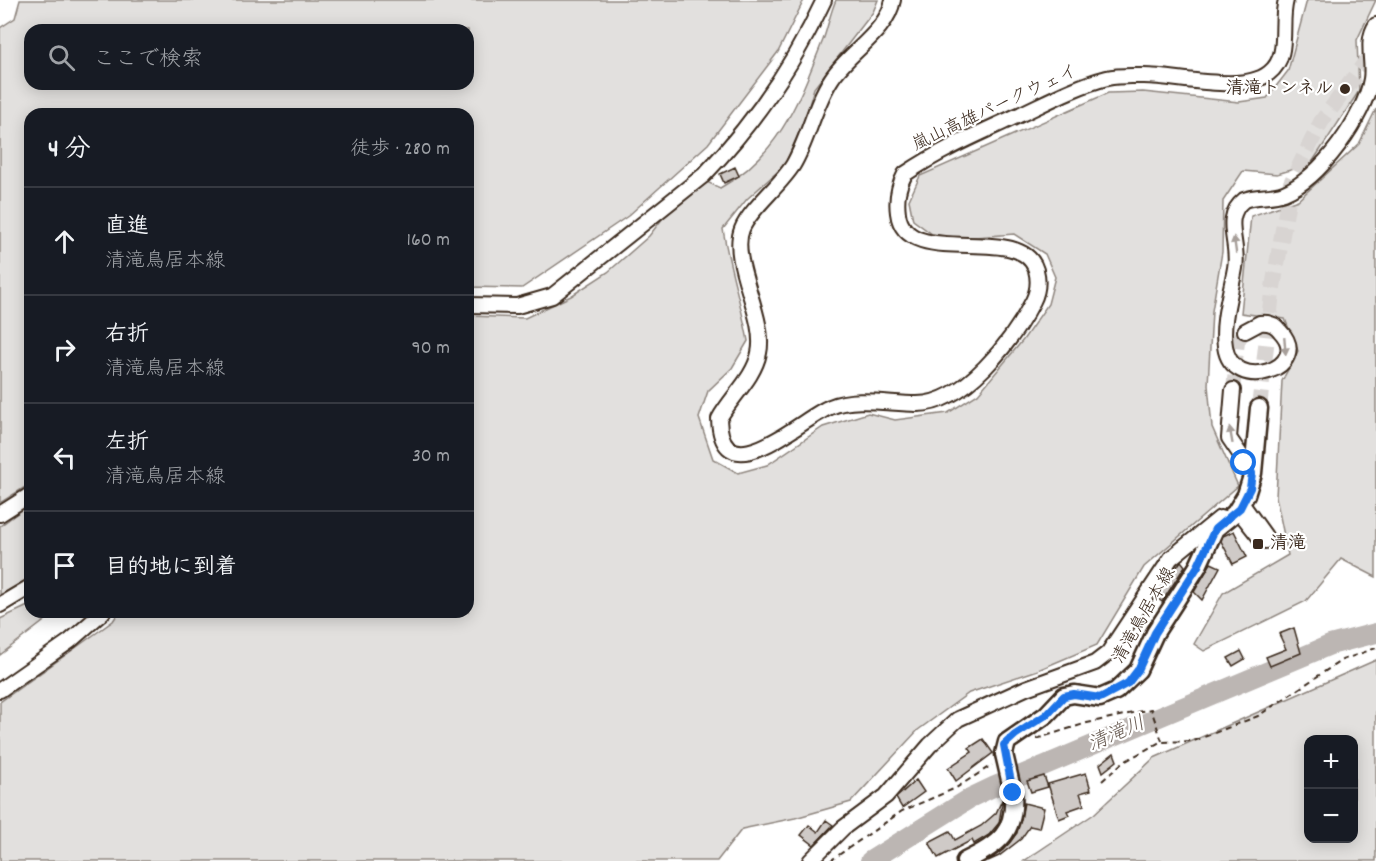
<!DOCTYPE html>
<html lang="ja">
<head>
<meta charset="utf-8">
<style>
	:root { --surface:#171b24; --page:#242831; --text:#f1f3f6; --muted:#9ea1a6; --line:#363941 }
	body { margin:0; font-family:Dekko,"Klee One",sans-serif; background:var(--page); color:var(--text) }
	.controls { position:absolute; right:18px; bottom:18px; display:grid; overflow:hidden; border-radius:12px; box-shadow:0 3px 15px #0003 }
	.controls button { width:54px; height:54px; display:grid; place-items:center; padding:0; border:0; border-bottom:2px solid var(--line); background:var(--surface); color:var(--text); font:30px sans-serif }
	.stop { position:absolute; width:18px; height:18px; margin:-14px; border:4px solid #1a73e8; border-radius:50%; background:#fff }
	.stop.end { background:#1a73e8; border-color:#fff; box-shadow:0 2px 6px #0008 }
	.list { margin:0; padding:0; list-style:none }
	h2 { display:flex; justify-content:space-between; align-items:center; height:78px; margin:0; padding:0 24px; font-size:26px }
	h2 small { font-size:20px; font-weight:400; color:var(--muted) }
	.list li { display:grid; grid-template-columns:39px 1fr auto; gap:18px; align-items:center; box-sizing:border-box; height:108px; padding:0 24px; border-top:2px solid var(--line) }
	.list b { display:block; font-size:22px; white-space:nowrap }
	.list p { margin:0; font-size:20px; white-space:nowrap; color:var(--muted) }
	.list em { font-size:20px; font-style:normal; color:var(--muted) }
	.icon { flex:none; width:33px; height:33px; fill:none; stroke:currentColor; stroke-width:2; stroke-linecap:round; stroke-linejoin:round }
	.map { position:relative; flex:none; width:1376px; height:861px; overflow:hidden }
	.search { position:absolute; background:var(--surface); box-shadow:0 3px 15px #0003; left:24px; top:24px; width:450px; height:66px; display:flex; align-items:center; gap:15px; box-sizing:border-box; padding:0 21px; border-radius:18px; color:var(--muted); font-size:22px }
	.panel { position:absolute; background:var(--surface); box-shadow:0 3px 15px #0003; left:24px; top:108px; width:450px; height:510px; border-radius:18px }
	.map>svg:first-child { display:block }
	.green { fill:#e2e0de; stroke:#8e857e; stroke-width:1.5; fill-rule:evenodd }
	.lines { fill:none; stroke-linecap:round; stroke-linejoin:round }
	.river { stroke:#bcb6b3; stroke-width:20 }
	.building { fill:#cfcac7; stroke:#3b2a1e; stroke-width:1.5 }
	.minor-tunnel { stroke:#d8d4d2; stroke-width:14; stroke-dasharray:14 7; stroke-linecap:butt }
	.major-tunnel { stroke:#d8d4d2; stroke-width:16; stroke-dasharray:16 8; stroke-linecap:butt }
	.minor-casing { stroke:#3b2a1e; stroke-width:18 }
	.major-casing { stroke:#3b2a1e; stroke-width:21 }
	.path { stroke:#3b2a1e; stroke-width:2; stroke-dasharray:6 4.5; stroke-linecap:butt }
	.minor { stroke:#fff; stroke-width:14 }
	.major { stroke:#fff; stroke-width:16 }
	.major-bridge-casing { stroke:#3b2a1e; stroke-width:21; stroke-linecap:butt }
	.major-bridge { stroke:#fff; stroke-width:16 }
	.oneway { fill:#a79f9a }
	.route { stroke:#1a73e8; stroke-width:8 }
	.poi-dot { fill:#3b2a1e; stroke:#fff; stroke-width:2 }
	.labels { text-anchor:middle; dominant-baseline:central; stroke-width:4.5; stroke-linejoin:round; paint-order:stroke }
	.poi-label { font-size:18px; font-weight:bold; fill:#3b2a1e; stroke:#fff; text-anchor:end }
	.street-label { font-size:18px; fill:#3b2a1e; stroke:#fff }
	.water-label { font-size:20px; font-style:italic; fill:#685b52; stroke:#fff }
</style>
</head>
<body>
<div class="map">
<svg width="1376" height="861" viewBox="0 0 1376 861">
	<rect width="100%" height="100%" fill="#fff"/>
	<filter id="ink" filterUnits="userSpaceOnUse"><feTurbulence type="fractalNoise" baseFrequency=".0167" numOctaves="2"/><feDisplacementMap in="SourceGraphic" scale="12" xChannelSelector="R" yChannelSelector="G"/><feConvolveMatrix kernelMatrix="1 2 1 2 8 2 1 2 1" color-interpolation-filters="sRGB"/></filter>
	<g filter="url(#ink)">
		<!-- green -->
		<path class="green" d="M20,0H804L778,52L708,144L628,216L522,288L468,287V114H30V484L0,503V28L15,18ZM30,30H468V84H30Z
			M836,0H878L873,12L814,88L805,119L784,166L747,199L723,229C729,267 741,303 748,341L732,368L708,391L699,418L713,459L738,473L767,465L823,427L868,413L895,420L948,413L978,394L1023,340L1048,304L1055,277L1045,254L1014,234L962,238L932,234L913,220L909,200L920,176L1108,93L1143,92L1239,102L1267,98L1288,71L1307,0H1376L1357,40L1359,91L1311,164L1277,174L1243,171L1223,201L1222,252L1212,311L1208,385L1212,427L1238,486L1144,567L1097,645L1038,670L969,693L918,730L851,802L795,818L742,829L717,861H0V702L113,621L119,612H468V316L525,318L571,296L608,272L649,236L673,205L707,182L720,188C780,155 799,100 823,40C828,27 830,13 836,0Z
			M1376,109V577L1341,559L1306,601L1204,651L1194,644L1223,593L1288,555L1276,497L1282,381L1298,351L1285,319L1241,313L1251,216L1298,200L1359,144Z
			M30,504V578L0,595V526Z
			M30,605V612H56L0,655V619Z
			M1376,660V861H1024L1094,814L1154,758ZM1308,740H1354V838H1308Z"/>
		<g class="lines">
			<!-- river -->
			<path class="river" d="M870,861L972,797L993,787L1330,645L1376,633"/>
		</g>
		<!-- building -->
		<path class="building" d="M735,167L739,176L724,183L720,174Z
			M1234,531L1247,557L1233,564L1221,541L1223,536Z
			M1181,561L1185,566L1162,602L1156,597Z
			M1211,563L1220,567L1202,600L1194,592Z
			M1294,628L1301,653L1270,666L1266,657L1286,649L1279,634Z
			M1241,651L1245,659L1233,666L1228,658Z
			M983,739L993,753L956,781L948,768L972,752L969,748Z
			M1114,753L1117,761L1103,772L1100,764Z
			M1086,773L1091,790L1080,793L1084,805L1067,811L1069,815L1059,819L1048,784Z
			M1044,776L1048,787L1031,792L1027,781Z
			M916,780L924,792L902,808L896,798Z
			M1003,798L999,823L989,835L974,844L972,840L938,858L929,842L950,831L955,840L981,826L996,813Z
			M1024,803L1044,808L1039,828L1030,826L1021,839L999,856L988,861L1003,850L1017,833Z
			M826,820L833,825L814,845L801,835L809,825L818,832Z"/>
		<g class="lines">
			<!-- minor-tunnel -->
			<path class="minor-tunnel" d="M1233,390L1238,341L1245,331"/>
			<!-- major-tunnel -->
			<path class="major-tunnel" d="M1259,408L1272,293L1291,183L1321,122L1376,48"/>
			<defs>
				<path id="minor" d="M893,0C887,32 849,52 832,78C814,105 809,138 793,165C780,186 750,209 742,229C729,260 767,318 759,353C754,378 731,397 719,419C722,495 802,418 830,407C856,396 889,404 916,404C964,405 1013,340 1033,301C1038,291 1039,281 1036,270C1021,220 905,272 898,213C896,198 898,187 905,174C940,150 980,133 1019,115C1047,102 1076,86 1107,78C1119,75 1132,76 1144,76C1178,76 1243,94 1269,73C1291,56 1279,24 1286,0
					M468,305L517,306L552,296L704,175C753,124 794,64 824,0
					M1245,331L1260,323C1268,322 1275,324 1280,331C1315,367 1232,397 1225,346C1221,322 1231,292 1235,268C1240,244 1221,218 1244,200C1257,195 1271,198 1284,193C1320,179 1365,116 1371,79C1374,61 1365,41 1376,25
					M1233,390L1229,438L1253,473
					M1238,510L1261,539L1265,541V536L1242,504
					M0,514L30,495
					M0,605L30,587
					M0,690L70,641L103,612
					M810,861L843,828L886,796L930,745L958,719L1026,688L1095,663L1108,653L1171,558L1220,518"/>
				<path id="major" d="M1004,754L1007,742L1046,715L1064,696L1074,694L1100,698L1116,691L1138,670L1155,633L1198,566L1215,529L1235,513L1246,495L1253,473L1259,408
					M965,861C999,845 1016,832 1013,793"/>
			</defs>
			<!-- minor casing -->
			<use href="#minor" class="minor-casing"/>
			<!-- major casing -->
			<use href="#major" class="major-casing"/>
			<!-- path -->
			<path class="path" d="M1036,739L1087,723L1151,709L1162,741
				M1102,781L1122,763L1160,742L1194,741L1258,716L1342,660L1376,648
				M830,861L902,811L956,788L992,765"/>
			<!-- minor -->
			<use href="#minor" class="minor"/>
			<!-- major -->
			<use href="#major" class="major"/>
			<defs>
				<path id="major-bridge" d="M1004,754L1013,793"/>
			</defs>
			<!-- major-bridge casing -->
			<use href="#major-bridge" class="major-bridge-casing"/>
			<!-- major-bridge -->
			<use href="#major-bridge" class="major-bridge"/>
		</g>
		<!-- one-way arrows -->
		<defs><path id="oneway-solid" d="M-6-.8H1V-3.2L6.5 0L1 3.2V.8H-6Z" transform="scale(1.5)"/></defs>
		<g class="oneway">
			<use href="#oneway-solid" transform="translate(1235 245) rotate(-98)"/>
			<use href="#oneway-solid" transform="translate(1285 346) rotate(85)"/>
			<use href="#oneway-solid" transform="translate(1231 435) rotate(-100)"/>
		</g>
	</g>
	<g class="lines" filter="url(#ink)">
		<!-- route -->
		<path class="route" d="M1013,793L1004,745L1015,735L1046,715L1064,696L1074,694L1100,698L1128,683L1138,670L1155,633L1198,566L1215,529L1240,508L1250,488L1252,473L1244,463"/>
	</g>
	<!-- markers -->
	<g class="poi-dot">
		<circle cx="1345" cy="89" r="6"/>
		<rect x="1252" y="538" width="12" height="12" rx="3"/>
	</g>
	<g class="labels">
		<!-- poi labels -->
		<g class="poi-label">
			<text x="1333" y="89">清滝トンネル</text>
			<text x="1270" y="544" text-anchor="start">清滝</text>
		</g>
		<!-- street labels -->
		<g class="street-label">
			<text transform="translate(995 109) rotate(-25)">嵐山高雄パークウェイ</text>
			<text transform="translate(1145 616) rotate(-60)">清滝鳥居本線</text>
		</g>
		<!-- water labels -->
		<g class="water-label">
			<text transform="translate(1117 735) rotate(-23)">清滝川</text>
		</g>
	</g>
</svg>
<div class="controls">
<button>+</button>
<button>−</button>
</div>
<div class="stop" style="left:1244px;top:463px"></div>
<div class="stop end" style="left:1013px;top:793px"></div>
<div class="search"><svg class="icon" aria-label="search" viewBox="0 0 24 24"><circle cx="10" cy="10" r="6"/><path d="M15 15l6 6"/></svg>ここで検索</div>
<section class="panel">
<h2>4 分<small>徒歩 · 280 m</small></h2>
<ul class="list">
<li><svg class="icon" aria-label="ahead" viewBox="0 0 24 24"><path d="M12 20V5M6 11l6-6 6 6"/></svg><div><b>直進</b><p>清滝鳥居本線</p></div><em>160 m</em></li>
<li><svg class="icon" aria-label="right" viewBox="0 0 24 24"><path d="M7 20v-9h11M14 6l5 5-5 5"/></svg><div><b>右折</b><p>清滝鳥居本線</p></div><em>90 m</em></li>
<li><svg class="icon" aria-label="left" viewBox="0 0 24 24"><path d="M17 20v-9H6M10 6l-5 5 5 5"/></svg><div><b>左折</b><p>清滝鳥居本線</p></div><em>30 m</em></li>
<li><svg class="icon" aria-label="arrive" viewBox="0 0 24 24"><path d="M6 21V4h12l-3 4 3 4H6"/></svg><div><b>目的地に到着</b></div></li>
</ul>
</section>
</div>
</body>
</html>
